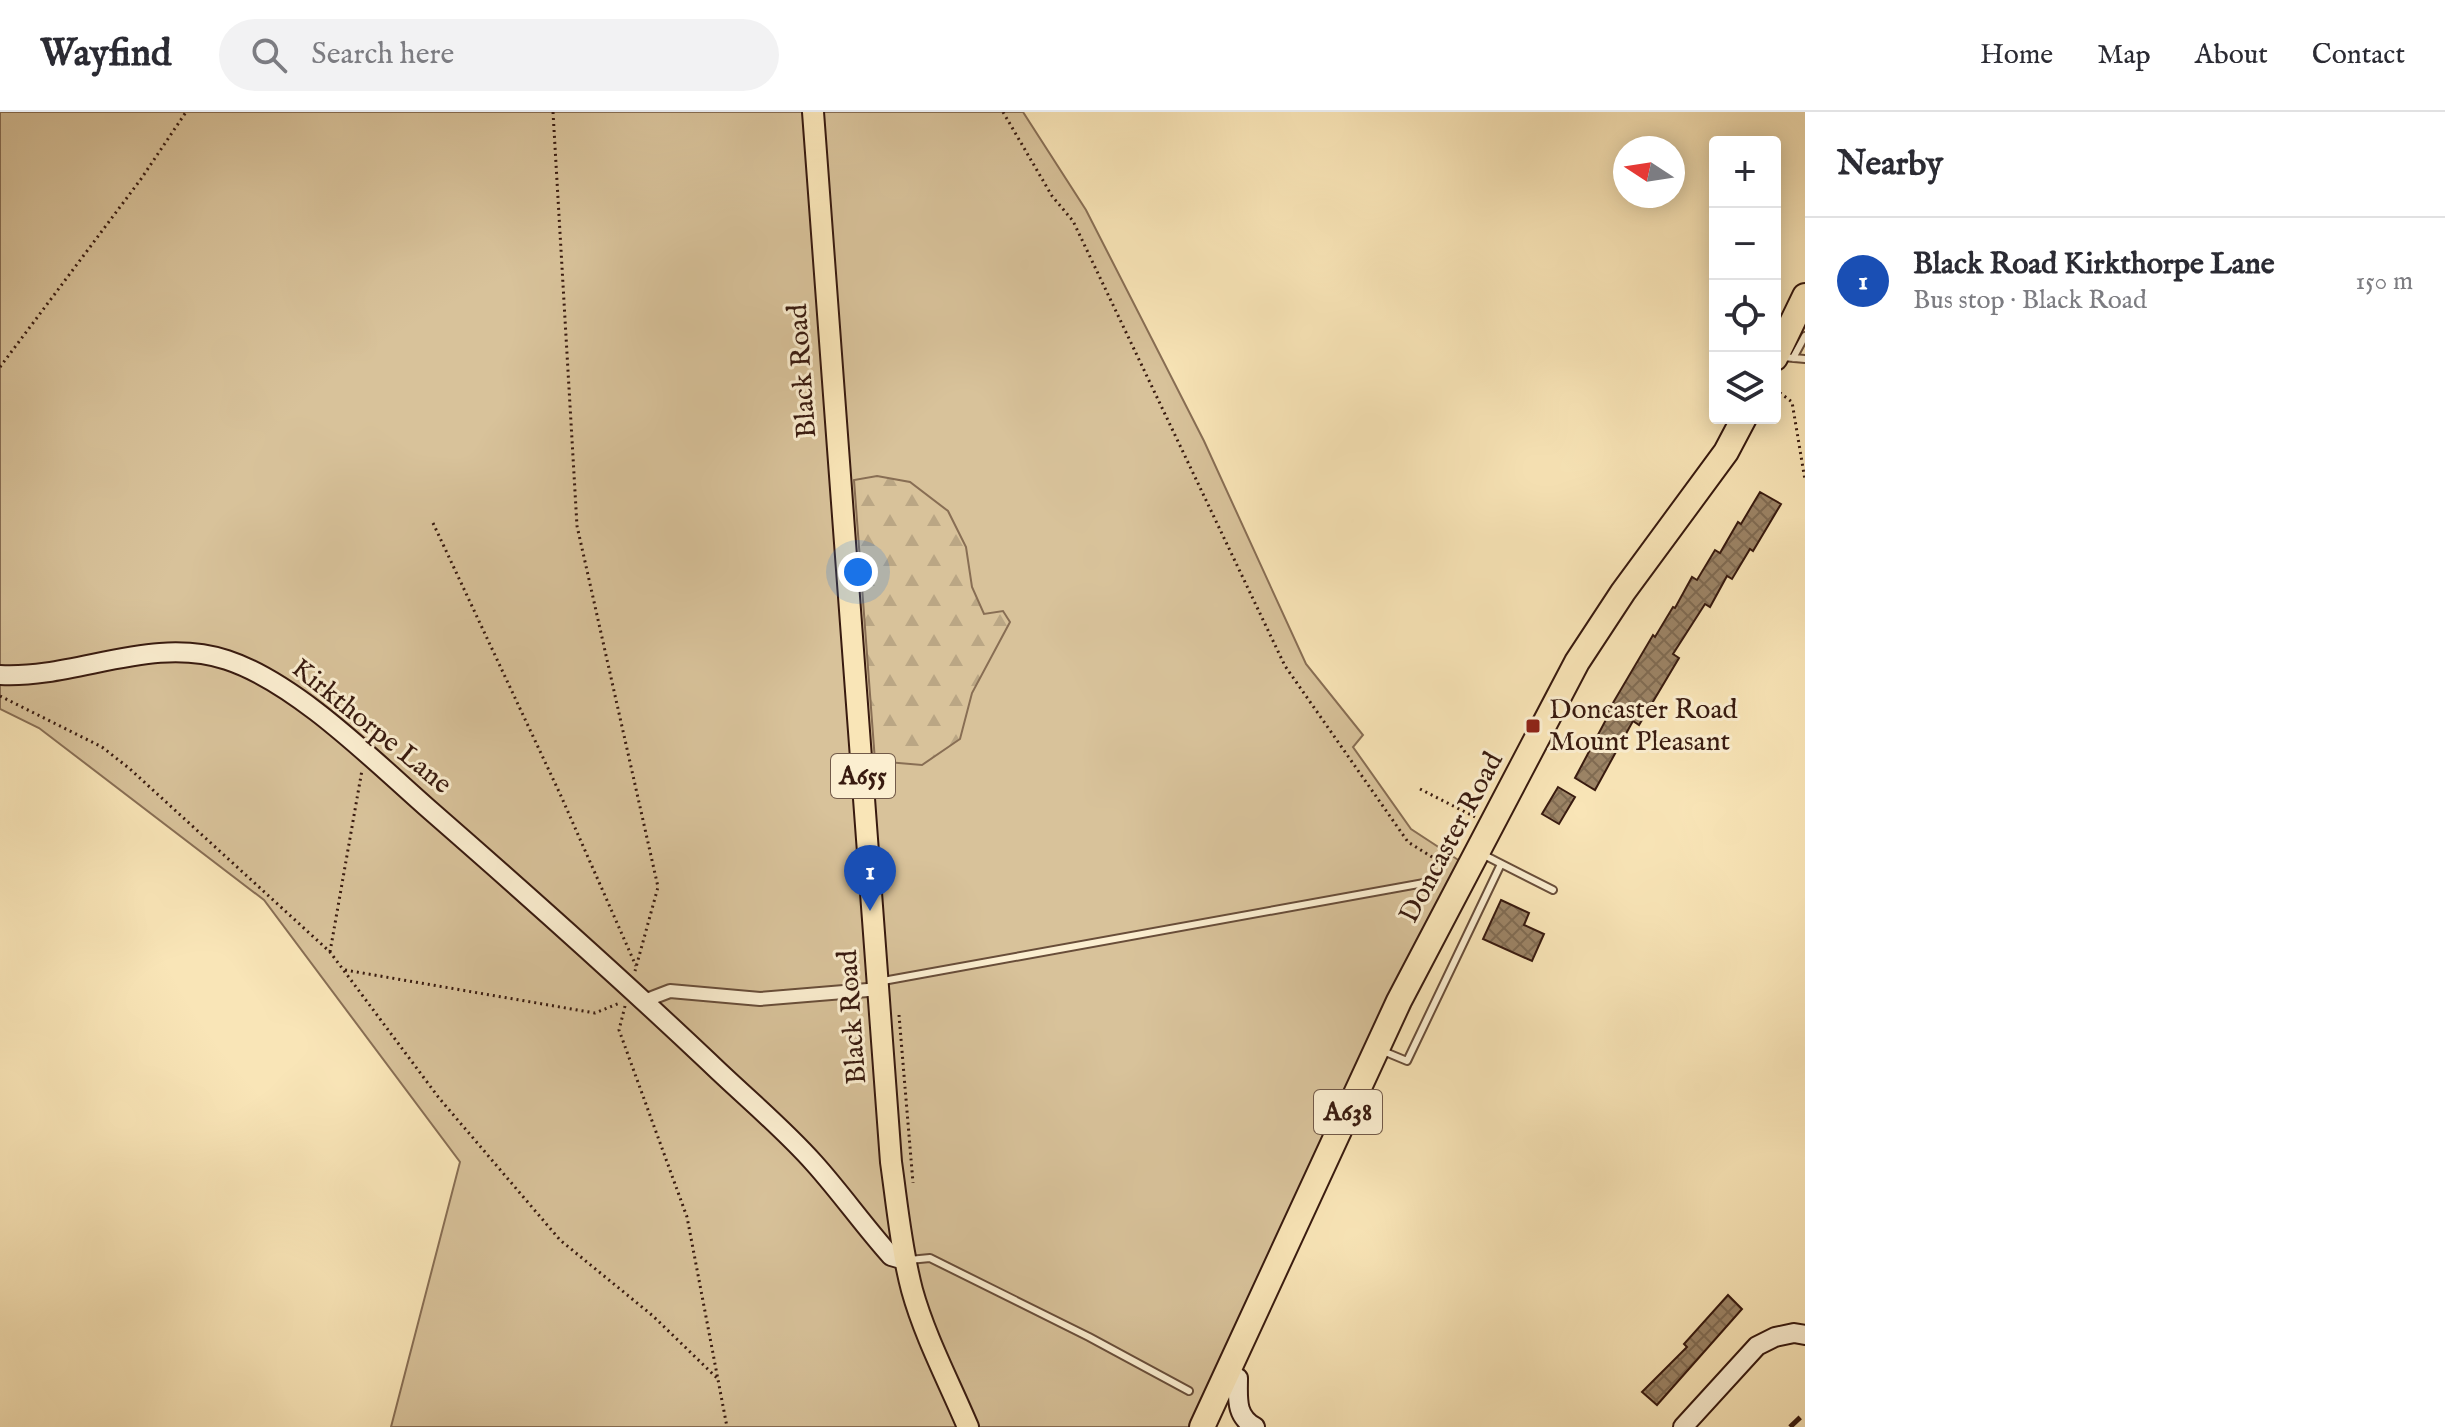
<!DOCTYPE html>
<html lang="en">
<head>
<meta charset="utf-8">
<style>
	:root { --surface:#fff; --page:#f2f2f3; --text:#2b2b33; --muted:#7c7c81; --line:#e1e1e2; --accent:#8f2418 }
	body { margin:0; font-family:"IM FELL English",serif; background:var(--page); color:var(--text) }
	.controls { position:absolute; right:24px; top:24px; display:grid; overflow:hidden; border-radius:8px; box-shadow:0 4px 20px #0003 }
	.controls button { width:72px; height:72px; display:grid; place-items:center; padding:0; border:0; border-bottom:2px solid var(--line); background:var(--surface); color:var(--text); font:40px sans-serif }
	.compass { position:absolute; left:1613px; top:24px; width:72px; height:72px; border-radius:50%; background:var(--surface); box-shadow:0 4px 20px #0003; rotate:282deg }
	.you { position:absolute; left:858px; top:460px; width:28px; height:28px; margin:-20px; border:6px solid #fff; border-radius:50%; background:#1a73e8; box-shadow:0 0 0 12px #1a73e833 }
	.badge { display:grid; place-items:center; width:52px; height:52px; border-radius:50%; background:var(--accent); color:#fff; font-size:26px; font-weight:700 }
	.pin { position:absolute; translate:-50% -66px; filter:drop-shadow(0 2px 4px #0008) }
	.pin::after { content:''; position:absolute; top:42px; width:28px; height:24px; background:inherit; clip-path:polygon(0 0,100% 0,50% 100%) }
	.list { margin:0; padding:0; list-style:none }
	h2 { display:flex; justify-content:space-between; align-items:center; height:104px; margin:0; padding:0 32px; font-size:34px }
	h2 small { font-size:26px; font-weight:400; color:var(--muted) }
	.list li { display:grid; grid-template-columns:52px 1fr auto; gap:24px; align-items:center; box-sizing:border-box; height:128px; padding:0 32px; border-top:2px solid var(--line) }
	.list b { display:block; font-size:30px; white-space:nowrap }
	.list p { margin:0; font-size:26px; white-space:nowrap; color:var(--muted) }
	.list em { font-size:26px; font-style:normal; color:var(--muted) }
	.icon { flex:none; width:44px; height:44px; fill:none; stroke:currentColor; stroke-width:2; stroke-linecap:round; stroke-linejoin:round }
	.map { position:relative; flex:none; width:1805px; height:1315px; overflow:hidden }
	header { display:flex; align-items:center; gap:48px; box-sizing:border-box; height:112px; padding:0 40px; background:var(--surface); border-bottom:2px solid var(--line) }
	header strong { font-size:38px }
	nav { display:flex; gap:44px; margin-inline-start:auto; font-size:28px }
	.search { width:560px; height:72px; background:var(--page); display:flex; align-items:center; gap:20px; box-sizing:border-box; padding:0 28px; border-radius:44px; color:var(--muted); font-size:30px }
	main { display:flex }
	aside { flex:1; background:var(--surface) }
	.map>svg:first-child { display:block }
	.green { fill:#d8c29a; stroke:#886e54; stroke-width:2 }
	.forest { fill:url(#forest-firs); stroke:#886e54; stroke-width:2 }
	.building { fill:url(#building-cross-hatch); stroke:#381a0f; stroke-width:2 }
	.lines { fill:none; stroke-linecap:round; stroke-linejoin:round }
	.lane-casing { stroke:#684d39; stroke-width:10 }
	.street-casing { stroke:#684d39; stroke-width:16 }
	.secondary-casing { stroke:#381a0f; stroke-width:22 }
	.primary-casing { stroke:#381a0f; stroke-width:24 }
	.highway-casing { stroke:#381a0f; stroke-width:28 }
	.path { stroke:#381a0f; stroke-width:3; stroke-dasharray:2 4; stroke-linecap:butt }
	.lane { stroke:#fbeed0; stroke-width:6 }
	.street { stroke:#fbeed0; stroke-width:12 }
	.secondary { stroke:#fbeed0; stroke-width:18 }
	.primary { stroke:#f9e5b7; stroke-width:20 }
	.highway { stroke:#f9e5b7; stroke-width:24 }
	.rail { stroke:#381a0f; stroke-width:5; stroke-dasharray:14 14; stroke-linecap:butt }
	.poi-dot { fill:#8f2418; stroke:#fbeed0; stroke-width:3 }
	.labels { text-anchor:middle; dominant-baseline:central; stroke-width:6; stroke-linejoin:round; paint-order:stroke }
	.shield { fill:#fbeed0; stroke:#725a49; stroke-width:2 }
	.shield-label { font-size:26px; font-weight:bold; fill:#381a0f }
	.street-label { font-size:28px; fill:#381a0f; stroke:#fbeed0 }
	.poi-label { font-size:28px; fill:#381a0f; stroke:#fbeed0; text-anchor:start }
</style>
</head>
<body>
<header>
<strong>Wayfind</strong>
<div class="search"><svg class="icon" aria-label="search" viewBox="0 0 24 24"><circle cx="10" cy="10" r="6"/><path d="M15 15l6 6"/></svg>Search here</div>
<nav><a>Home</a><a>Map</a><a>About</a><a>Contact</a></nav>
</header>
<main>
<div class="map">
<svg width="1805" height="1315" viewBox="0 0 1805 1315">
	<defs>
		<pattern id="forest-firs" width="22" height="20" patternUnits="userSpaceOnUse" patternTransform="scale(2)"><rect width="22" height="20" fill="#d8c29a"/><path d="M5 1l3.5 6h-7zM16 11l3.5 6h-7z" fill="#baa684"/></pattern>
		<pattern id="building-cross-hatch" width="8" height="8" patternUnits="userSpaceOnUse" patternTransform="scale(2)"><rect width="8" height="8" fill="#9c8466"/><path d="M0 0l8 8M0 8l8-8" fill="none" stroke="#806b52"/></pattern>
	</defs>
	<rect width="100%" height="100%" fill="#f9e5b7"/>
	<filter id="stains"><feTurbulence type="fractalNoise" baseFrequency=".0025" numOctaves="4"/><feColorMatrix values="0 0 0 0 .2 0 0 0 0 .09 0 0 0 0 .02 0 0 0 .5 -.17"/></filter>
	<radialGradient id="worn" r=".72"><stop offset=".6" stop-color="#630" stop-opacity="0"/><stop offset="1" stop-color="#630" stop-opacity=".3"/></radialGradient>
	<!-- green -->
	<path class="green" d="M0,0H1023L1086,98L1204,329L1306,552L1363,623L1353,635L1411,717L1469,755L1202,1315H391L460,1050L264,788L39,616L0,597Z"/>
	<!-- forest -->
	<path class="forest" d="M877,364L910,370L948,399L966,435L972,475L984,502L1003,499L1010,510L972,581L960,627L922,653L875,649L854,368Z"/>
	<!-- building -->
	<path class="building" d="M1760,380L1781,392L1753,439L1750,437L1732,467L1727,464L1710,495L1705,492L1673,542L1679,546L1639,613L1633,609L1595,678L1575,666L1609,602L1607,601L1653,523L1655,525L1673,495L1675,496L1692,465L1697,468L1715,438L1720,441L1738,410L1741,412Z
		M1558,675L1575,685L1559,712L1542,702Z
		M1501,788L1529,801L1524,813L1544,822L1532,849L1483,827Z
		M1728,1183L1742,1197L1657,1293L1642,1280L1687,1235L1684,1232Z"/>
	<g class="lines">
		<defs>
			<path id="lane" d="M1783,245L1805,247
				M1793,246L1805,224
				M1482,742L1553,778
				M883,869L1435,769
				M1383,939L1407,949L1501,752
				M909,1148L930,1146L1089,1225L1189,1279"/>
			<path id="street" d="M644,889L670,879L760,887L880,877"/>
			<path id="secondary" d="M0,563C76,567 151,523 227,548C297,571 375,650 431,699C525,781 618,864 709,950C743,983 782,1015 814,1051C841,1081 864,1114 891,1144L905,1148
				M1238,1266C1238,1286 1235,1304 1255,1315
				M1683,1315L1757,1234L1775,1225L1794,1221L1805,1223"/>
			<path id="primary" d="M813,0L891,1050C897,1092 901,1136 912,1178C925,1225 949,1270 968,1315"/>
			<path id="highway" d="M1775,246L1805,184
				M1202,1315L1399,889L1577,550L1623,480L1726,340L1744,306"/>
		</defs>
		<!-- lane casing -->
		<use href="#lane" class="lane-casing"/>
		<!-- street casing -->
		<use href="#street" class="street-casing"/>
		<!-- secondary casing -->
		<use href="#secondary" class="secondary-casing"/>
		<!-- primary casing -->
		<use href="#primary" class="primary-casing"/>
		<!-- highway casing -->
		<use href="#highway" class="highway-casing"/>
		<!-- path -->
		<path class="path" d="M553,0L577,414L658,775L635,859
			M1003,0L1052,84L1073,109L1285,554L1408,730L1448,755
			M0,255L141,67L186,0
			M1775,277L1792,290L1805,368
			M433,411L561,684L636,854
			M0,584L102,635L130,657L330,840L439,986L560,1128L653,1204L718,1267
			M1420,677L1475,705
			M330,840L362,658
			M345,858L595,901L620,891
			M625,894L619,918L687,1105L727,1315
			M899,903L913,1071"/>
		<!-- lane -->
		<use href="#lane" class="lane"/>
		<!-- street -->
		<use href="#street" class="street"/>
		<!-- secondary -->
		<use href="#secondary" class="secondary"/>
		<!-- primary -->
		<use href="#primary" class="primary"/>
		<!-- highway -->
		<use href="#highway" class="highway"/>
		<!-- rail -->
		<path class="rail" d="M1790,1315L1805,1301"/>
	</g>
	<!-- markers -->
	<rect class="poi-dot" x="1525" y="606" width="16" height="16" rx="4"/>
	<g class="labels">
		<!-- shield labels -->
		<g class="shield">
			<rect x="831" y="642" width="64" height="44" rx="6"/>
			<rect x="1314" y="978" width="68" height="44" rx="6"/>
		</g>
		<g class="shield-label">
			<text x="863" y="664">A655</text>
			<text x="1348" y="1000">A638</text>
		</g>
		<!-- street labels -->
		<g class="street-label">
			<text transform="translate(803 259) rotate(-94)">Black Road</text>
			<text transform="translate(371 615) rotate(39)">Kirkthorpe Lane</text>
			<text transform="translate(1452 726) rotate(-62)">Doncaster Road</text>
			<text transform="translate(853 905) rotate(-94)">Black Road</text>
		</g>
		<!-- poi labels -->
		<g class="poi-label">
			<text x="1549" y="598">Doncaster Road<tspan x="1549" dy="32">Mount Pleasant</tspan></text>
		</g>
	</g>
	<rect width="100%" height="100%" filter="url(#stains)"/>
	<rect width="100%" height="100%" fill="url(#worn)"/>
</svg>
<div class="controls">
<button>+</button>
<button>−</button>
<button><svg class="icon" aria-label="locate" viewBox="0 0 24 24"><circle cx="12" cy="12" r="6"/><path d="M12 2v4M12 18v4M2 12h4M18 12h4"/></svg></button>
<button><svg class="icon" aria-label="layers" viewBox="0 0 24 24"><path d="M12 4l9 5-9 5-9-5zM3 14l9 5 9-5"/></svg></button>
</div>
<svg class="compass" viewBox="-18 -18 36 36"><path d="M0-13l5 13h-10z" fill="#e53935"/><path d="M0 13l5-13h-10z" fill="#7c7c81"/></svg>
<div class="you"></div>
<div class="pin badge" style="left:870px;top:799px;background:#1a4fb4">1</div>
</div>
<aside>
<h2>Nearby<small></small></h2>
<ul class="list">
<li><span class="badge" style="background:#1a4fb4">1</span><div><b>Black Road Kirkthorpe Lane</b><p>Bus stop · Black Road</p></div><em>150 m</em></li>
</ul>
</aside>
</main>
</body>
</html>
